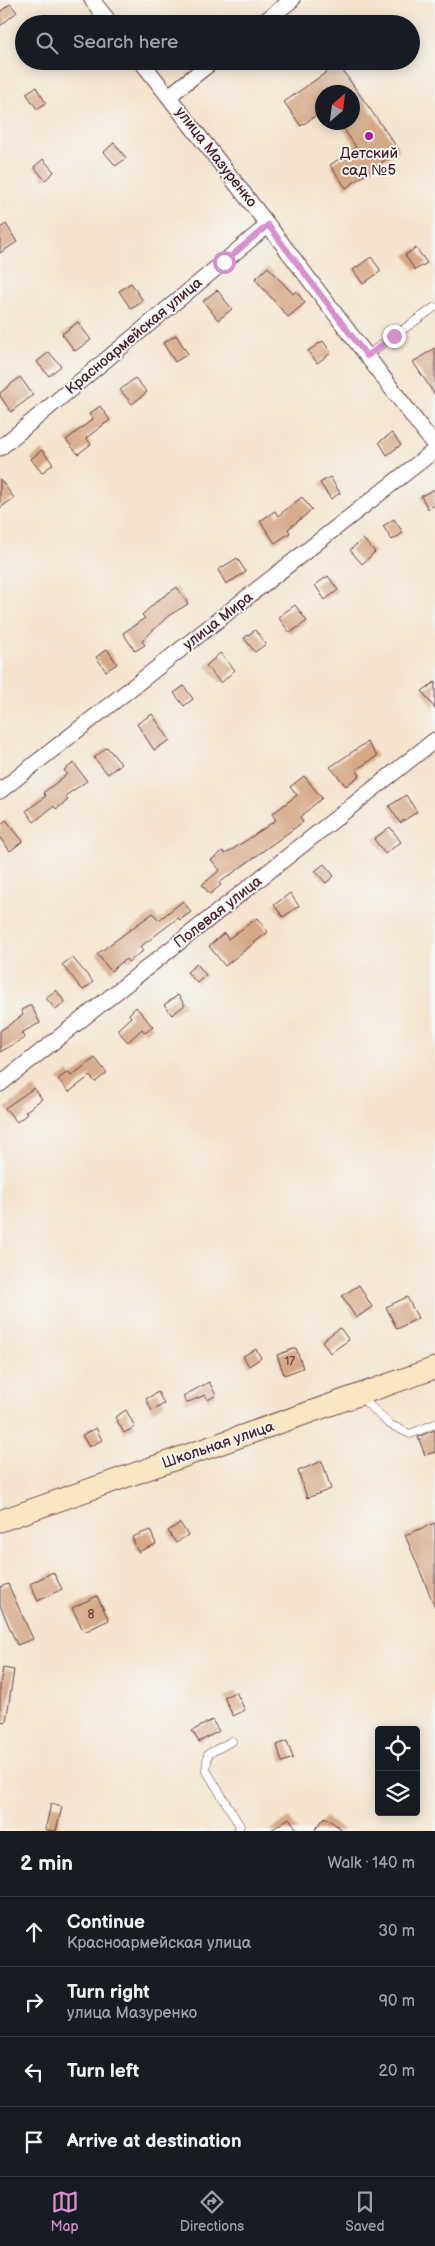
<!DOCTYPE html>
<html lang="en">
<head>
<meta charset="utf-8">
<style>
	:root { --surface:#171b24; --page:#20242c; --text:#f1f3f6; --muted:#9ea1a6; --line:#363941; --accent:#d690ce }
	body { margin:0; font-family:"Balsamiq Sans",sans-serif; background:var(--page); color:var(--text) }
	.controls { position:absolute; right:15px; bottom:15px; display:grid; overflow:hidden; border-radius:5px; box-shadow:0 2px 12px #0003 }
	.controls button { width:45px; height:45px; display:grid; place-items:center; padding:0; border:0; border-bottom:1px solid var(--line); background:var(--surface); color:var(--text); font:25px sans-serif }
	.compass { position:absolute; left:315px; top:85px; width:45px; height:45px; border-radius:50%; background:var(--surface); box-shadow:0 2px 12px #0003; rotate:28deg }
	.stop { position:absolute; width:15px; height:15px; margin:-11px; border:4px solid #d690ce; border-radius:50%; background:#fff }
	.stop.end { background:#d690ce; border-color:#fff; box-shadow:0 1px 5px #0008 }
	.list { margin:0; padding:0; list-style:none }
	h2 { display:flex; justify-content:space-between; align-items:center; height:65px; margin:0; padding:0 20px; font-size:21px }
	h2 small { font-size:16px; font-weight:400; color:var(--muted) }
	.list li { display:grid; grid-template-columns:32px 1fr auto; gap:15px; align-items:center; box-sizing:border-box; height:70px; padding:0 20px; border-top:1px solid var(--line) }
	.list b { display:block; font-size:19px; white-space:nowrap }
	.list p { margin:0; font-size:16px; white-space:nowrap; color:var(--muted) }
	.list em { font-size:16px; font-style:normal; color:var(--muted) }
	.icon { flex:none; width:28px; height:28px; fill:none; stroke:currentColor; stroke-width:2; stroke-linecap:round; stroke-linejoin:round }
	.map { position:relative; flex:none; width:435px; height:1831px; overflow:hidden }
	.search { position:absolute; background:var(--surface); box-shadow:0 2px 12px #0003; left:15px; right:15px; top:15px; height:55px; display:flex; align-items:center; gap:12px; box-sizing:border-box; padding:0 18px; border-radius:28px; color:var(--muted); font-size:19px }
	.sheet { height:345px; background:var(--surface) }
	nav { display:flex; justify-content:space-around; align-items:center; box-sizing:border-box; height:70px; border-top:1px solid var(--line); background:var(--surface); font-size:14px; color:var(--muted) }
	nav a { display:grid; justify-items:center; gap:2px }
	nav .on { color:var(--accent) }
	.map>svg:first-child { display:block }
	.building { fill:#d5a887 }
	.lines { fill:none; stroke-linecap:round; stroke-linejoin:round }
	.service-casing { stroke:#643d43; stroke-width:9 }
	.minor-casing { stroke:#643d43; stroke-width:17 }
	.secondary-casing { stroke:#643d43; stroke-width:23 }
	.service { stroke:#fff; stroke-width:8 }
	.minor { stroke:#fff; stroke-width:15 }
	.secondary { stroke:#f9e7c3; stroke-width:21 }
	.route { stroke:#d690ce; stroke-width:6 }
	.poi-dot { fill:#b5179e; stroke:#f6f6f2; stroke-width:2 }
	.labels { text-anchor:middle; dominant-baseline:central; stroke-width:4; stroke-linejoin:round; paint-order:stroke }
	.number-label { font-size:12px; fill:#6d4142 }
	.poi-label { font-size:15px; fill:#4a1f2b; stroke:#f6f6f2 }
	.street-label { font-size:15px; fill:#4a1f2b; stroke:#f6f6f2 }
</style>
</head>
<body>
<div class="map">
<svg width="435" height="1831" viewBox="0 0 435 1831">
	<rect width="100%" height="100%" fill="#f6f6f2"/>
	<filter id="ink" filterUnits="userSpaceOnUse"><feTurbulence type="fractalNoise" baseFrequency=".02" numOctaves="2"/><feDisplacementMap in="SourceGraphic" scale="10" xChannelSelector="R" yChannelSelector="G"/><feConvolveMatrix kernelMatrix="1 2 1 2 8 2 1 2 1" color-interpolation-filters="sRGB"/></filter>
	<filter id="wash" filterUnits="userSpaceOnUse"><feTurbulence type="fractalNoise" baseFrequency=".0096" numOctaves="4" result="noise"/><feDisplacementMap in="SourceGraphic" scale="20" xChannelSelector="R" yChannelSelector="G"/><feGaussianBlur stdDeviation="1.12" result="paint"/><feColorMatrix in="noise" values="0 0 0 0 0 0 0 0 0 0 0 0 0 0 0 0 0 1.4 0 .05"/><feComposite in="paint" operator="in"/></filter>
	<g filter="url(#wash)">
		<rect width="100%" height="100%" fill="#f4e4ce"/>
		<g id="blocks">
			<!-- building -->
			<path class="building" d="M10,4L17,12L0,26V12Z
				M338,64L399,150L346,188L330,165L356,147L339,122H352V92H322V111L301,126L284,102Z
				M36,87L46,103L37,109L26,93Z
				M114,143L126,158L116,166L104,152Z
				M43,159L54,172L45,180L34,167Z
				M6,224L17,242L0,253V228Z
				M416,248L427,263L415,270L405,255Z
				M371,257L381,271L363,284L353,270Z
				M268,267L293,294L296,291L305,303L288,317L255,279Z
				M131,283L143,301L131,309L119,291Z
				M217,290L232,309L218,320L203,301Z
				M78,322L91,340L75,351L62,334Z
				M176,335L188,354L175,362L163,343Z
				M323,341L331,353L317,363L308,351Z
				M435,348V395L413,362Z
				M49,352L61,366L49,376L37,362Z
				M20,377L33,395L11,412L0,396V393Z
				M135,378L147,392L132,404L120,390Z
				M100,406L110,420L86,438L91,444L78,454L66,440L93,419L89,414Z
				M392,433L401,445L387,455L379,442Z
				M42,450L53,464L42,473L31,459Z
				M330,477L340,493L331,499L320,483Z
				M0,479L14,498L0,508Z
				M435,489V505L428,509L421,496Z
				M302,497L312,510L288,529L290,533L275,543L260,521L275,511L278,516Z
				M394,519L403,533L392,540L383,526Z
				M363,539L375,552L362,564L350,550Z
				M237,558L246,572L226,584L218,570Z
				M328,576L338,590L325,600L315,585Z
				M177,587L188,604L168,616L142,641L145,645L135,651L123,633L145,618L142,615L157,601Z
				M295,605L307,621L290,633L278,617Z
				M255,630L266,644L255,652L244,638Z
				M107,649L117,664L106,671L96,657Z
				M220,653L235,670L221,683L206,666Z
				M435,682V709L422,691Z
				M184,686L193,699L184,706L174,693Z
				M152,714L170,740L154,750L137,724Z
				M367,742L377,756L356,770L360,775L346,786L330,767Z
				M107,747L121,764L108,774L94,758Z
				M74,763L87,781L65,796L68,800L56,809L54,806L34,822L26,811L46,796L43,793L67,774L64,770Z
				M304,776L322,798L300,817L303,822L219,883L221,885L210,894L202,885L220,870L211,860L223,851L225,854L247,840L276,820L272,814L297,795L290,787Z
				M406,795L417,812L400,823L389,806Z
				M6,820L23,841L10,851L0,838V825Z
				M390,827L401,842L385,854L374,839Z
				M324,864L334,876L326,883L315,871Z
				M290,893L299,906L283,917L274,905Z
				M183,901L191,912L180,920L178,918L140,947L143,951L128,962L126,959L111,971L97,954L153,913L159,920Z
				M257,918L268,932L225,966L209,946L224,933L228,939Z
				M72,957L93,982L83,990L62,965Z
				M197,964L206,975L197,983L187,972Z
				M56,990L65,1002L56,1010L46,998Z
				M178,995L185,1005L172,1015L164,1005Z
				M31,1005L40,1023L21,1033L25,1038L0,1052V1031L23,1015L21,1010Z
				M136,1007L153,1027L145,1033L142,1029L128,1042L117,1030L131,1017L129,1014Z
				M95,1058L107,1073L95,1082L90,1076L69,1092L58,1079L68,1072L71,1076Z
				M34,1088L42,1099L25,1112L27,1114L17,1122L5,1108Z
				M359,1285L372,1307L356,1318L342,1296Z
				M407,1297L418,1318L397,1329L386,1307Z
				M340,1328L349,1340L330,1353L322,1341Z
				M296,1348L303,1368L284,1375L277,1355Z
				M256,1349L261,1358L249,1366L243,1356Z
				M209,1382L216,1395L208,1400L205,1395L186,1403L183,1396Z
				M158,1392L164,1404L152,1411L146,1399Z
				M126,1410L135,1427L124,1433L115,1417Z
				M96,1428L102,1440L89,1447L82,1435Z
				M435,1430V1452L425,1455L418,1437Z
				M322,1461L331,1489L307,1498L298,1471Z
				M180,1523L188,1535L176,1543L168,1531Z
				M435,1523V1607L405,1535Z
				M150,1530L156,1544L138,1552L132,1537Z
				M53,1572L62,1589L38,1601L30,1584Z
				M8,1584L33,1639L17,1645L0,1605V1587Z
				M97,1596L109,1620L84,1632L72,1608Z
				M3,1668L14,1670L6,1722L0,1721V1685Z
				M236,1692L245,1710L233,1716L224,1697Z
				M212,1720L219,1731L199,1742L192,1731Z
				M287,1741L293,1758L282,1762L277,1745Z
				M51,1804L62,1807L56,1831L45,1830Z
				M325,1817L344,1831H314Z
				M289,1818L298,1831H270Z"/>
		</g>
	</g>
	<g filter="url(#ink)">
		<use href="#blocks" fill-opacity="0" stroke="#643d43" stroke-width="1"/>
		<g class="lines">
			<defs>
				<path id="service" d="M367,355L435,307
					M360,1396L389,1424L410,1434L435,1424
					M232,1741L208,1754L206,1770L240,1826L238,1831"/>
				<path id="minor" d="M92,0L111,24
					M261,24L292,0
					M141,61L268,225L435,446
					M169,96L213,61
					M0,448L268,225
					M0,791L435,450
					M0,1084L435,740"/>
				<path id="secondary" d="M0,1521L435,1368"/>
			</defs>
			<!-- service casing -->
			<use href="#service" class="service-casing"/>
			<!-- minor casing -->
			<use href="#minor" class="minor-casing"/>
			<!-- secondary casing -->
			<use href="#secondary" class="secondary-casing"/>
			<!-- service -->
			<use href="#service" class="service"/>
			<!-- minor -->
			<use href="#minor" class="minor"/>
			<!-- secondary -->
			<use href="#secondary" class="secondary"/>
		</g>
	</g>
	<g class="lines" filter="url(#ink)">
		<!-- route -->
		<path class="route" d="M224,262L268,225L367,356L394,336"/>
	</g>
	<!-- markers -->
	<circle class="poi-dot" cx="369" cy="136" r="5"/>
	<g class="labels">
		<!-- number labels -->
		<g class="number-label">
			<text x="290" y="1361">17</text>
			<text x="91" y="1614">8</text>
		</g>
		<!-- poi labels -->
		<g class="poi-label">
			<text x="369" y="153">Детский<tspan x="369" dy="17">сад №5</tspan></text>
		</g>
		<!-- street labels -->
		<g class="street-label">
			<text transform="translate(216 157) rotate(52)">улица Мазуренко</text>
			<text transform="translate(134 336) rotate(-40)">Красноармейская улица</text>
			<text transform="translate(218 621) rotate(-38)">улица Мира</text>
			<text transform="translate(218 912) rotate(-38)">Полевая улица</text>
			<text transform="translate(218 1445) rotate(-19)">Школьная улица</text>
		</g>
	</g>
</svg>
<div class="controls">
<button><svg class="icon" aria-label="locate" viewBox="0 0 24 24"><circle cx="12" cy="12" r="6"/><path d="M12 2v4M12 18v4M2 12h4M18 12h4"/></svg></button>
<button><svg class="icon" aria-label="layers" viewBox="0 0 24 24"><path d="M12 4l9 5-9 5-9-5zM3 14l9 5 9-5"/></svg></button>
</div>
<svg class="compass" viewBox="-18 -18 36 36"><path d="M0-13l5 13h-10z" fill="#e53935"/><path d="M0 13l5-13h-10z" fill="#9ea1a6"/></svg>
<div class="stop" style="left:224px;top:262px"></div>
<div class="stop end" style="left:394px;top:336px"></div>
<div class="search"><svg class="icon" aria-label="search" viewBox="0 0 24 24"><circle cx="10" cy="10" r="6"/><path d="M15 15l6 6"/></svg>Search here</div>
</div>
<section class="sheet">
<h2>2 min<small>Walk · 140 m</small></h2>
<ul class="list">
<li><svg class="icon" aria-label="ahead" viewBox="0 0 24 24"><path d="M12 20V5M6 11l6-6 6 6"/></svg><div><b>Continue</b><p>Красноармейская улица</p></div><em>30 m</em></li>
<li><svg class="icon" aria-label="right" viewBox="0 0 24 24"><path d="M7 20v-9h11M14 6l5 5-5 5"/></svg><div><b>Turn right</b><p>улица Мазуренко</p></div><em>90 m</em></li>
<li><svg class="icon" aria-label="left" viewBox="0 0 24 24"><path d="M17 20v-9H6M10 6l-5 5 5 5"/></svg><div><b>Turn left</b></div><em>20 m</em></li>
<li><svg class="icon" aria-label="arrive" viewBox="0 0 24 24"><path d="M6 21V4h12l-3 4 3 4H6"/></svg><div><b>Arrive at destination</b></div></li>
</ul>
</section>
<nav>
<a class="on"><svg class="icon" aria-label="map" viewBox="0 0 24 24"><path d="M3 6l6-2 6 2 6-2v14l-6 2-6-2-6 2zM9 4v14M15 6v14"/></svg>Map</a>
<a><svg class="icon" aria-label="directions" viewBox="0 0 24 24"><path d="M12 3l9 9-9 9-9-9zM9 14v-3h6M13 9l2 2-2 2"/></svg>Directions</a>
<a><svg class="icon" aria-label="saved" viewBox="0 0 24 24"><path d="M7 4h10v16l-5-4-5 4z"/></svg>Saved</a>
</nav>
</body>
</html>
